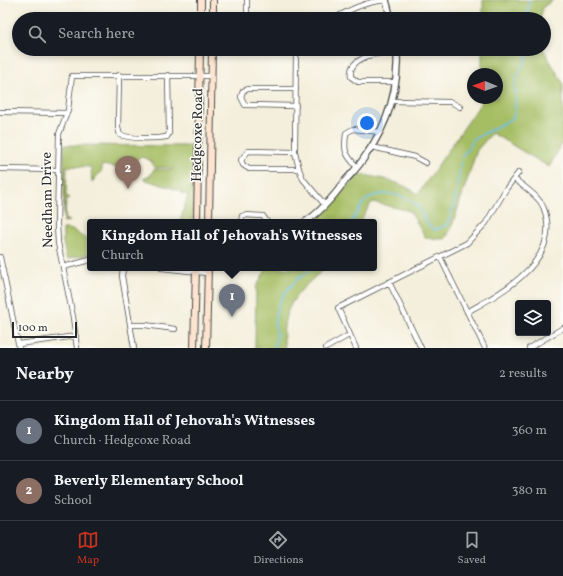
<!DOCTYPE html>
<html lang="en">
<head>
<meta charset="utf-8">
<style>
	:root { --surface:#171b24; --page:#242831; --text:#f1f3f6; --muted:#9ea1a6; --line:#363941; --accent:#c8321e }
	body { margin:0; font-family:Vollkorn,serif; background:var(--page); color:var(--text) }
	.controls { position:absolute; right:12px; bottom:12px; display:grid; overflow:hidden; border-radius:4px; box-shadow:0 2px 6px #0003 }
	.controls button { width:36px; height:36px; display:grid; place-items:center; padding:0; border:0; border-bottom:1px solid var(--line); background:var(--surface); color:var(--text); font:20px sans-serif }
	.compass { position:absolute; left:467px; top:68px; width:36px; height:36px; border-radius:50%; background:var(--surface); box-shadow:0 2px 6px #0003; rotate:271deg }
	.scale { position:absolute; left:12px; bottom:10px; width:65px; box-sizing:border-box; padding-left:4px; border:2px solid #2b2b2b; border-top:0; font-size:11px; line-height:14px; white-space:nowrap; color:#2b2b2b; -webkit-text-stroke:3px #fdfcf7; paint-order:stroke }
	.you { position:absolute; left:367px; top:123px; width:14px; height:14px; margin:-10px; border:3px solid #fff; border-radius:50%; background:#1a73e8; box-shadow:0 0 0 6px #1a73e833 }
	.badge { display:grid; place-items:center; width:26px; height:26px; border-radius:50%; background:var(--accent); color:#fff; font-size:13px; font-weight:700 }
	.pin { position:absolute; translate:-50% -33px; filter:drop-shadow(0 1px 2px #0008) }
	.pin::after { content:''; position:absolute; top:21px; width:14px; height:12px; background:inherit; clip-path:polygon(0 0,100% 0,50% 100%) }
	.popup { position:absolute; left:87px; top:219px; width:290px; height:52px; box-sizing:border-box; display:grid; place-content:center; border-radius:4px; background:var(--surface); filter:drop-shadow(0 1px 3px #0005); font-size:13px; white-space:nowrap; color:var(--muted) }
	.popup b { font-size:15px; color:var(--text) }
	.popup::after { content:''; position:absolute; left:50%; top:100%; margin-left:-8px; border:8px solid transparent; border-top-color:var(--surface) }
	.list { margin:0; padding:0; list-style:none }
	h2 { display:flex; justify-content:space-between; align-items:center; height:52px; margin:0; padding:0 16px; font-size:17px }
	h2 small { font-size:13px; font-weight:400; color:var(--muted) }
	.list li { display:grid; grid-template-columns:26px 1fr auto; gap:12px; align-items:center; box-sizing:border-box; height:60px; padding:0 16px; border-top:1px solid var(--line) }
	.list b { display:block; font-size:15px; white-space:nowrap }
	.list p { margin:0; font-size:13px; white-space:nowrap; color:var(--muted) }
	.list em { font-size:13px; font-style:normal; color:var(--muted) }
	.icon { flex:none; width:22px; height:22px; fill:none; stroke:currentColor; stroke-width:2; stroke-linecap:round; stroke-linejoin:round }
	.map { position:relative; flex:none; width:563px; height:348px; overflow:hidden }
	.search { position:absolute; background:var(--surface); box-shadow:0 2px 6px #0003; left:12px; right:12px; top:12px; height:44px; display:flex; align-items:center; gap:10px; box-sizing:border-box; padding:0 14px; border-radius:22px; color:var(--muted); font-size:15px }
	.sheet { height:172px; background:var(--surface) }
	nav { display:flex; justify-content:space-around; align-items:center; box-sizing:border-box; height:56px; border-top:1px solid var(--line); background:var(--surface); font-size:11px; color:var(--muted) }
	nav a { display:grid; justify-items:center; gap:2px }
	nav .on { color:var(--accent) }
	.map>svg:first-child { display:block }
	.green { fill:#a5bd63; stroke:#687447 }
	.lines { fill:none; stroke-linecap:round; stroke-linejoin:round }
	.stream { stroke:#6bc0e7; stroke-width:1.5 }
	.minor-casing { stroke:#494846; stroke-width:6 }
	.tertiary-casing { stroke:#494846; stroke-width:8 }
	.secondary-casing { stroke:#494846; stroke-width:8 }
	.minor { stroke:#fff; stroke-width:4.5 }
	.tertiary { stroke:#fff; stroke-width:5.5 }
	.secondary { stroke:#fde4d0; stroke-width:6 }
	.labels { text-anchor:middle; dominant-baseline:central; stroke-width:3; stroke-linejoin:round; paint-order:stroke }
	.street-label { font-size:14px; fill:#2b2b2b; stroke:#fdfcf7 }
</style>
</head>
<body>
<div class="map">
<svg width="563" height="348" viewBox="0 0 563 348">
	<rect width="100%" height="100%" fill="#fdfcf7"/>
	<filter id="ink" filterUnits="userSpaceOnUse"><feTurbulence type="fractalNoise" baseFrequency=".025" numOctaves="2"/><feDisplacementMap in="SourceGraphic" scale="8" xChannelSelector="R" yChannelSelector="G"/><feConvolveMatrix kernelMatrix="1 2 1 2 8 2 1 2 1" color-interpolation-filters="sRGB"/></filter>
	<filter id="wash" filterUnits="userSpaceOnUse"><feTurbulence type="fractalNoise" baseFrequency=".012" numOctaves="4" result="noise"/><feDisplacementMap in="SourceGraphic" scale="16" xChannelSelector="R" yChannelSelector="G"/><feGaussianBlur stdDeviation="0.9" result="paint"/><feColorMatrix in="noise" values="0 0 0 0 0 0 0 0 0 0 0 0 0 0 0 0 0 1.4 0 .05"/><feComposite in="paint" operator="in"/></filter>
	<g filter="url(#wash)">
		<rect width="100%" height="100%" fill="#f4efdc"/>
		<!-- green -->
		<path class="green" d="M483,0H553L543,7L540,19H483Z
			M482,49H543L563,83V142L549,167L492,133L477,150L451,229L445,239L426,238L410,211L372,202L360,222H315L359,174C384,179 397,180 418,194L481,103V98H497V74H482Z
			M64,145L195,146L193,222H180L188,195L181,193L182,191L143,179L150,176L154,169L172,170V168L154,167L150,160L142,157C134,159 133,167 126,169L102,165V170L92,182L91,167L67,166L66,196L69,198L66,199L65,220L69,221L64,222Z
			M63,229C79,228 77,238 90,239V254L67,259L63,243Z
			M267,268H326C298,290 278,310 285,348H255L256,287Z"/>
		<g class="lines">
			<!-- stream -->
			<path class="stream" d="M527,19L529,0
				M351,222C356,216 360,207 365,201C379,189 405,193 417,206C426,216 420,220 435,230L447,225L454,205L462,157L474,139L513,118C518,103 514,95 516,81C518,69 529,61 528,49
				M274,348C275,344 276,340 277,335C277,330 274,325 275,320C276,297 294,280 313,268"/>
		</g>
	</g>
	<g filter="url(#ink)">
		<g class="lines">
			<defs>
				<path id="minor" d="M247,19V0
					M333,19C351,9 365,2 386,0
					M296,49L295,152L299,169L303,179L325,205
					M119,75L118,128L120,135C133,139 153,139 167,137L169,133L168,75
					M396,82H358L351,77C347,56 382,52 397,51
					M392,101L451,102L460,107
					M296,106L245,105L241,97L243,91L248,89H296
					M0,112L67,113
					M372,147L415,157L426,163
					M295,152L248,151L241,160L243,165L249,169H299
					M357,167C344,153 344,151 346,133L353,129L380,132
					M0,169L58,170
					M241,222L242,216L245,215L263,216L267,222
					M0,257L19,348
					M440,257L485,348
					M63,267L90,260
					M123,268L122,276L134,348
					M162,268L207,273
					M389,282L421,348
					M467,312C500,294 553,265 547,221C546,214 543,204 538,199C531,191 522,185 514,179
					M132,325H145L175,329
					M19,344L76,336
					M77,348L73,317L58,243L57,225L59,134L68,110L72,76H212
					M326,348L349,335
					M356,348L338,308L467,243L486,223L506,189L519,172
					M529,348L563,328"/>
				<path id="tertiary" d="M386,0L391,19
					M305,222C321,212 334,196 345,181C352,173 360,165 366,155C388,124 399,87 397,49"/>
				<path id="secondary" d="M201,19V0
					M213,19V0
					M197,222L200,49
					M209,222L212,49
					M194,348L196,268
					M206,348L208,268"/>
			</defs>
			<!-- minor casing -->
			<use href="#minor" class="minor-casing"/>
			<!-- tertiary casing -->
			<use href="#tertiary" class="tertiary-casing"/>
			<!-- secondary casing -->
			<use href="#secondary" class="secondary-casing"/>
			<!-- minor -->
			<use href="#minor" class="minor"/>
			<!-- tertiary -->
			<use href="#tertiary" class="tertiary"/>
			<!-- secondary -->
			<use href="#secondary" class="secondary"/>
		</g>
	</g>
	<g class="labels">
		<!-- street labels -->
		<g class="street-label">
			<text transform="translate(198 135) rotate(-89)">Hedgcoxe Road</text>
			<text transform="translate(48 200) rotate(-91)">Needham Drive</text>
		</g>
	</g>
</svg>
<div class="controls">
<button><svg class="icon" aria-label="layers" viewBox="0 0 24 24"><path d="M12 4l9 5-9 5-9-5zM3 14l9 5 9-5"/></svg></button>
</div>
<svg class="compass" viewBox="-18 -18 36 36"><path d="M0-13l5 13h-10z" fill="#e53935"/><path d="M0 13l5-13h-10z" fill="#9ea1a6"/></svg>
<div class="scale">100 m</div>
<div class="you"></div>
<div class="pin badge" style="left:232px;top:317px;background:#6b7280">1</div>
<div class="popup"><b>Kingdom Hall of Jehovah's Witnesses</b>Church</div>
<div class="pin badge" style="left:128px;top:189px;background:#8d6e63">2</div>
<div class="search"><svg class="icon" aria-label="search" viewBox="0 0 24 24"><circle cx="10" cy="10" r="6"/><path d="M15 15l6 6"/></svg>Search here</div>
</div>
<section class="sheet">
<h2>Nearby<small>2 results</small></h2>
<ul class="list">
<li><span class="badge" style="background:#6b7280">1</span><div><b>Kingdom Hall of Jehovah's Witnesses</b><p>Church · Hedgcoxe Road</p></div><em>360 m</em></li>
<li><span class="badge" style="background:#8d6e63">2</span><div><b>Beverly Elementary School</b><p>School</p></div><em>380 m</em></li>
</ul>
</section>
<nav>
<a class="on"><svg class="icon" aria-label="map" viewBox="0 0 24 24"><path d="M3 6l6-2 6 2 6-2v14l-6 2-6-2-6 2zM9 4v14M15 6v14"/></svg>Map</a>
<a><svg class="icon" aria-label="directions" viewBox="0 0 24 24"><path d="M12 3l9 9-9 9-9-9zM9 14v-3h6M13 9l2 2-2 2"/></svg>Directions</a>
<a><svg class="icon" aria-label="saved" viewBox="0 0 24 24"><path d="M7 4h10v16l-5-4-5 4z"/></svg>Saved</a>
</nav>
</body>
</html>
